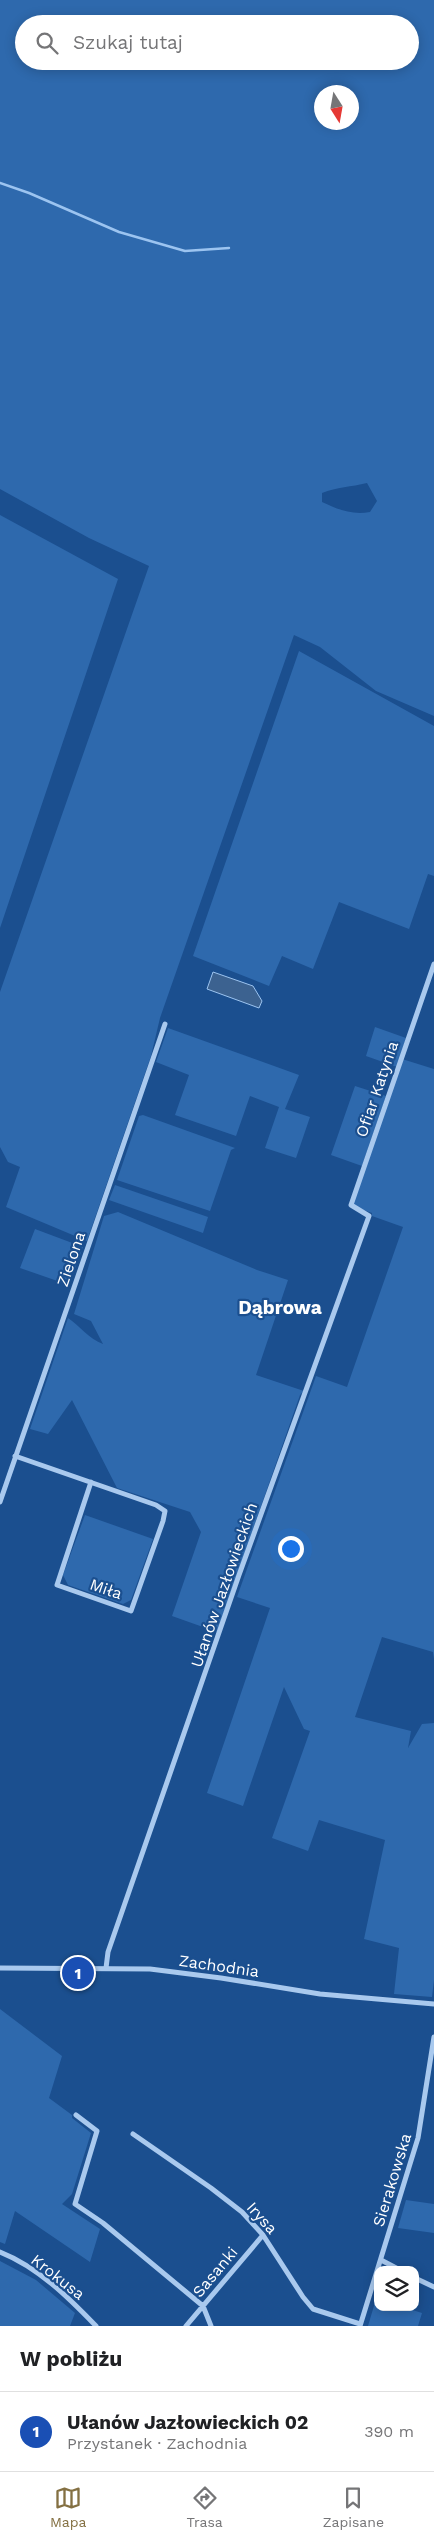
<!DOCTYPE html>
<html lang="pl">
<head>
<meta charset="utf-8">
<style>
	:root { --surface:#fff; --page:#f6f6f6; --text:#202124; --muted:#757577; --line:#e0e0e0; --accent:#847042 }
	body { margin:0; font-family:"Work Sans",sans-serif; background:var(--page); color:var(--text) }
	.controls { position:absolute; right:15px; bottom:15px; display:grid; overflow:hidden; border-radius:10px; box-shadow:0 2px 12px #0003 }
	.controls button { width:45px; height:45px; display:grid; place-items:center; padding:0; border:0; border-bottom:1px solid var(--line); background:var(--surface); color:var(--text); font:25px sans-serif }
	.compass { position:absolute; left:314px; top:85px; width:45px; height:45px; border-radius:50%; background:var(--surface); box-shadow:0 2px 12px #0003; rotate:169deg }
	.you { position:absolute; left:290px; top:1548px; width:18px; height:18px; margin:-12px; border:4px solid #fff; border-radius:50%; background:#1a73e8; box-shadow:0 0 0 8px #1a73e833 }
	.badge { display:grid; place-items:center; width:32px; height:32px; border-radius:50%; background:var(--accent); color:#fff; font-size:16px; font-weight:700 }
	.pin { position:absolute; translate:-50% -50%; border:2px solid #fff; box-shadow:0 1px 5px #0006 }
	.list { margin:0; padding:0; list-style:none }
	h2 { display:flex; justify-content:space-between; align-items:center; height:65px; margin:0; padding:0 20px; font-size:21px }
	h2 small { font-size:16px; font-weight:400; color:var(--muted) }
	.list li { display:grid; grid-template-columns:32px 1fr auto; gap:15px; align-items:center; box-sizing:border-box; height:80px; padding:0 20px; border-top:1px solid var(--line) }
	.list b { display:block; font-size:19px; white-space:nowrap }
	.list p { margin:0; font-size:16px; white-space:nowrap; color:var(--muted) }
	.list em { font-size:16px; font-style:normal; color:var(--muted) }
	.icon { flex:none; width:28px; height:28px; fill:none; stroke:currentColor; stroke-width:2; stroke-linecap:round; stroke-linejoin:round }
	.map { position:relative; flex:none; width:434px; height:2326px; overflow:hidden }
	.search { position:absolute; background:var(--surface); box-shadow:0 2px 12px #0003; left:15px; right:15px; top:15px; height:55px; display:flex; align-items:center; gap:12px; box-sizing:border-box; padding:0 18px; border-radius:28px; color:var(--muted); font-size:19px }
	.sheet { height:145px; background:var(--surface) }
	nav { display:flex; justify-content:space-around; align-items:center; box-sizing:border-box; height:70px; border-top:1px solid var(--line); background:var(--surface); font-size:14px; color:var(--muted) }
	nav a { display:grid; justify-items:center; gap:2px }
	nav .on { color:var(--accent) }
	.map>svg:first-child { display:block }
	.green { fill:#2e69ad; fill-rule:evenodd }
	.water { fill:#3c6290; stroke:#9cc4f0 }
	.lines { fill:none; stroke-linecap:round; stroke-linejoin:round }
	.stream { stroke:#9cc4f0; stroke-width:2.5 }
	.street { stroke:#a9c9ee; stroke-width:5 }
	.labels { text-anchor:middle; dominant-baseline:central; stroke-width:4.5; stroke-linejoin:round; paint-order:stroke }
	.street-label { font-size:16px; fill:#fff; stroke:#1b4f8f }
	.quarter-label { font-size:19px; font-weight:bold; fill:#fff; stroke:#1b4f8f }
</style>
</head>
<body>
<div class="map">
<svg width="434" height="2326" viewBox="0 0 434 2326">
	<rect width="100%" height="100%" fill="#1b4f8f"/>
	<!-- green -->
	<path class="green" d="M0,0H434V716L376,691L320,647L294,635L160,1018L151,1056L87,1241L6,1207L20,1167L8,1162L0,1147V992L149,566L89,538L0,489ZM24,24H410V61H24ZM352,92V122H322V92ZM367,483L377,501L370,512C352,515 339,510 322,502V493C337,487 351,487 367,483Z
		M0,515L118,579L0,928Z
		M299,651L434,726V876L428,874L409,929L339,902L313,969L282,956L269,986L193,956Z
		M375,1027L406,1038L397,1067L366,1056Z
		M168,1028L299,1075L285,1109L310,1117L296,1158L265,1148L279,1107L250,1096L236,1136L175,1115L189,1075L156,1062Z
		M402,1059L434,1069V1659L433,1652L382,1637L355,1717L411,1731L408,1748L422,1724L434,1723V1980L432,1997L394,1994L399,1948L364,1939L385,1840L319,1820L308,1851L272,1838L310,1731L304,1729L284,1687L243,1806L207,1793L270,1608L237,1597L316,1376L347,1387L403,1227L372,1216V1213L355,1207L353,1203Z
		M355,1086L386,1096L362,1166L331,1155Z
		M143,1115L235,1148L231,1150L210,1211L117,1180L139,1116Z
		M115,1185L208,1217L203,1233L109,1200Z
		M118,1212L257,1270L288,1280L256,1375L304,1391L300,1395L217,1632L172,1616L201,1532L190,1512L117,1488L72,1400L48,1434L30,1429L68,1318C80,1326 89,1339 103,1344L91,1321L74,1314L104,1216Z
		M35,1229L83,1247L69,1285L20,1268Z
		M85,1515L153,1539L131,1600L123,1604L68,1585L63,1575Z
		M0,2009L62,2056L49,2098L72,2115V2118L91,2133L72,2194L62,2204L100,2229L90,2262L15,2211L5,2244L0,2242Z
		M406,2200L434,2204V2233L398,2228Z
		M0,2261L36,2280L75,2313L70,2326H0Z
		M376,2299L378,2307H403L422,2313L418,2326H368Z"/>
	<!-- water -->
	<path class="water" d="M213,972L253,986L262,1001L259,1008L207,989Z"/>
	<g class="lines">
		<!-- stream -->
		<path class="stream" d="M0,183L29,193L119,232L185,251L229,248"/>
		<!-- street -->
		<path class="street" d="M15,1456L156,1505L165,1511L163,1521L131,1611L57,1585L91,1482
			M0,1502L165,1024
			M0,1968L150,1969L221,1978L320,1994L434,2004
			M106,1968L108,1952L239,1575L369,1216L351,1205L434,964
			M76,2115L97,2131L75,2204L103,2223L203,2306L211,2326
			M133,2134L211,2188L242,2212L263,2235L303,2297L313,2309L360,2324
			M0,2252C38,2267 69,2298 96,2326
			M381,2260L400,2270
			M415,2278L434,2287
			M186,2326L263,2235
			M360,2326L418,2138L434,2037"/>
	</g>
	<g class="labels">
		<!-- street labels -->
		<g class="street-label">
			<text transform="translate(377 1089) rotate(-71)">Ofiar Katynia</text>
			<text transform="translate(71 1259) rotate(-71)">Zielona</text>
			<text transform="translate(224 1585) rotate(-71)">Ułanów Jazłowieckich</text>
			<text transform="translate(106 1589) rotate(19)">Miła</text>
			<text transform="translate(219 1966) rotate(8)">Zachodnia</text>
			<text transform="translate(392 2180) rotate(-73)">Sierakowska</text>
			<text transform="translate(262 2218) rotate(48)">Irysa</text>
			<text transform="translate(215 2272) rotate(-50)">Sasanki</text>
			<text transform="translate(58 2277) rotate(38)">Krokusa</text>
		</g>
		<!-- quarter labels -->
		<g class="quarter-label">
			<text x="280" y="1307">Dąbrowa</text>
		</g>
	</g>
</svg>
<div class="controls">
<button><svg class="icon" aria-label="layers" viewBox="0 0 24 24"><path d="M12 4l9 5-9 5-9-5zM3 14l9 5 9-5"/></svg></button>
</div>
<svg class="compass" viewBox="-18 -18 36 36"><path d="M0-13l5 13h-10z" fill="#e53935"/><path d="M0 13l5-13h-10z" fill="#757577"/></svg>
<div class="you"></div>
<div class="pin badge" style="left:78px;top:1973px;background:#1a4fb4">1</div>
<div class="search"><svg class="icon" aria-label="search" viewBox="0 0 24 24"><circle cx="10" cy="10" r="6"/><path d="M15 15l6 6"/></svg>Szukaj tutaj</div>
</div>
<section class="sheet">
<h2>W pobliżu<small></small></h2>
<ul class="list">
<li><span class="badge" style="background:#1a4fb4">1</span><div><b>Ułanów Jazłowieckich 02</b><p>Przystanek · Zachodnia</p></div><em>390 m</em></li>
</ul>
</section>
<nav>
<a class="on"><svg class="icon" aria-label="map" viewBox="0 0 24 24"><path d="M3 6l6-2 6 2 6-2v14l-6 2-6-2-6 2zM9 4v14M15 6v14"/></svg>Mapa</a>
<a><svg class="icon" aria-label="directions" viewBox="0 0 24 24"><path d="M12 3l9 9-9 9-9-9zM9 14v-3h6M13 9l2 2-2 2"/></svg>Trasa</a>
<a><svg class="icon" aria-label="saved" viewBox="0 0 24 24"><path d="M7 4h10v16l-5-4-5 4z"/></svg>Zapisane</a>
</nav>
</body>
</html>
